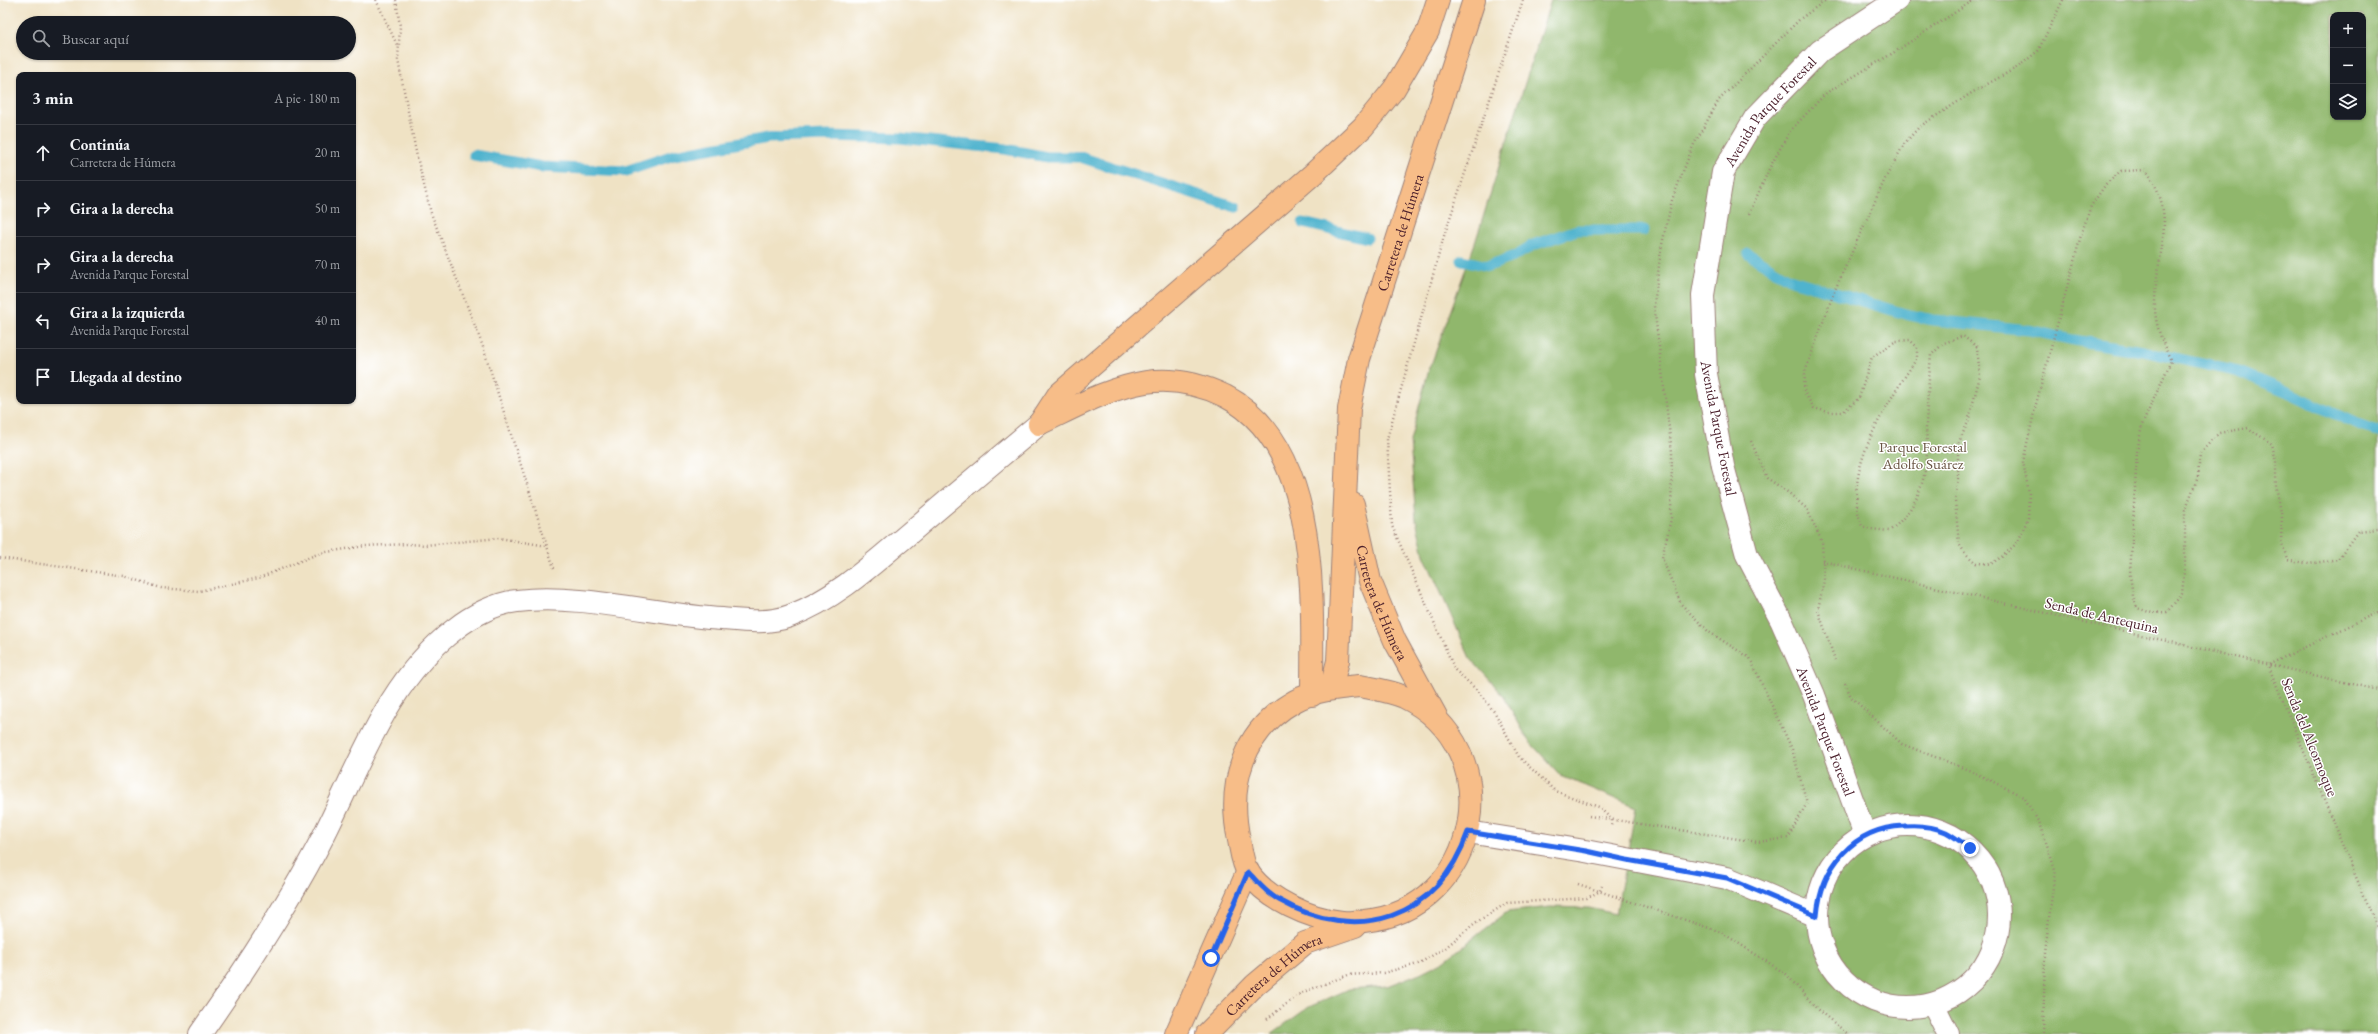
<!DOCTYPE html>
<html lang="es">
<head>
<meta charset="utf-8">
<style>
	:root { --surface:#171b24; --page:#242831; --text:#f1f3f6; --muted:#9ea1a6; --line:#363941 }
	body { margin:0; font-family:"EB Garamond",serif; background:var(--page); color:var(--text) }
	.controls { position:absolute; right:12px; top:12px; display:grid; overflow:hidden; border-radius:8px; box-shadow:0 1px 3px #0004 }
	.controls button { width:36px; height:36px; display:grid; place-items:center; padding:0; border:0; border-bottom:1px solid var(--line); background:var(--surface); color:var(--text); font:20px sans-serif }
	.stop { position:absolute; width:12px; height:12px; margin:-9px; border:3px solid #2563eb; border-radius:50%; background:#fff }
	.stop.end { background:#2563eb; border-color:#fff; box-shadow:0 1px 4px #0008 }
	.list { margin:0; padding:0; list-style:none }
	h2 { display:flex; justify-content:space-between; align-items:center; height:52px; margin:0; padding:0 16px; font-size:17px }
	h2 small { font-size:13px; font-weight:400; color:var(--muted) }
	.list li { display:grid; grid-template-columns:26px 1fr auto; gap:12px; align-items:center; box-sizing:border-box; height:56px; padding:0 16px; border-top:1px solid var(--line) }
	.list b { display:block; font-size:15px; white-space:nowrap }
	.list p { margin:0; font-size:13px; white-space:nowrap; color:var(--muted) }
	.list em { font-size:13px; font-style:normal; color:var(--muted) }
	.icon { flex:none; width:22px; height:22px; fill:none; stroke:currentColor; stroke-width:2; stroke-linecap:round; stroke-linejoin:round }
	.map { position:relative; flex:none; width:2378px; height:1034px; overflow:hidden }
	.search { position:absolute; background:var(--surface); box-shadow:0 1px 3px #0004; left:16px; top:16px; width:340px; height:44px; display:flex; align-items:center; gap:10px; box-sizing:border-box; padding:0 14px; border-radius:22px; color:var(--muted); font-size:15px }
	.panel { position:absolute; background:var(--surface); box-shadow:0 1px 3px #0004; left:16px; top:72px; width:340px; height:332px; border-radius:8px }
	.map>svg:first-child { display:block }
	.forest { fill:#90b76c; stroke:#6d6b4c; fill-rule:evenodd }
	.lines { fill:none; stroke-linecap:round; stroke-linejoin:round }
	.stream { stroke:#4fb3ce; stroke-width:11 }
	.minor-casing { stroke:#9c8078; stroke-width:24 }
	.major-casing { stroke:#9c8078; stroke-width:24 }
	.path { stroke:#9c8078; stroke-width:2.5; stroke-dasharray:1 3; stroke-linecap:butt }
	.minor { stroke:#fff; stroke-width:22 }
	.major { stroke:#f7bd88; stroke-width:22 }
	.route { stroke:#2563eb; stroke-width:5 }
	.labels { text-anchor:middle; dominant-baseline:central; stroke-width:3; stroke-linejoin:round; paint-order:stroke }
	.street-label { font-size:15px; fill:#4a1f2b; stroke:#fff }
	.park-label { font-size:15px; fill:#6a5644; stroke:#fff }
</style>
</head>
<body>
<div class="map">
<svg width="2378" height="1034" viewBox="0 0 2378 1034">
	<rect width="100%" height="100%" fill="#fff"/>
	<filter id="ink" filterUnits="userSpaceOnUse"><feTurbulence type="fractalNoise" baseFrequency=".025" numOctaves="2"/><feDisplacementMap in="SourceGraphic" scale="8" xChannelSelector="R" yChannelSelector="G"/><feConvolveMatrix kernelMatrix="1 2 1 2 8 2 1 2 1" color-interpolation-filters="sRGB"/></filter>
	<filter id="wash" filterUnits="userSpaceOnUse"><feTurbulence type="fractalNoise" baseFrequency=".012" numOctaves="4" result="noise"/><feDisplacementMap in="SourceGraphic" scale="16" xChannelSelector="R" yChannelSelector="G"/><feGaussianBlur stdDeviation="0.9" result="paint"/><feColorMatrix in="noise" values="0 0 0 0 0 0 0 0 0 0 0 0 0 0 0 0 0 1.4 0 .05"/><feComposite in="paint" operator="in"/></filter>
	<g filter="url(#wash)">
		<rect width="100%" height="100%" fill="#efe2c4"/>
		<!-- forest -->
		<path class="forest" d="M1551,0H2378V1034H1271L1309,1007L1349,989L1387,986L1420,973L1444,961L1507,912L1550,907L1589,908L1616,914L1636,807L1561,776L1528,740L1503,695L1470,658L1424,555L1416,520L1410,441L1427,376L1475,243ZM2333,15H2363V117H2333Z"/>
		<g class="lines">
			<!-- stream -->
			<path class="stream" d="M474,155L542,167L626,171L674,155L768,138L828,136L900,138L1005,149L1047,157H1080L1236,207
				M1303,223L1367,238
				M1748,254L1789,279L1905,314L1933,320L2029,330L2073,340L2143,351L2239,372L2288,392L2363,427L2378,431
				M1462,260L1488,266L1513,257L1533,245L1577,230H1644"/>
		</g>
	</g>
	<g filter="url(#ink)">
		<g class="lines">
			<defs>
				<g id="minor">
					<circle cx="1908" cy="916" r="91"/>
					<path d="M1468,832L1585,851L1727,878L1817,916"/>
					<path id="s1" d="M1865,835L1814,695L1782,622L1747,555L1723,466L1706,374L1703,295L1723,172L1755,118L1820,51L1897,0"/>
					<path d="M1933,1004L1948,1034"/>
					<path d="M200,1034C245,970 288,905 324,835C361,762 388,680 455,629C471,616 496,603 517,601C579,593 658,615 722,619C744,621 769,624 790,616C836,599 875,562 912,531C954,495 996,460 1039,424"/>
				</g>
				<g id="major">
					<path d="M1039,424L1058,395L1313,174L1363,127L1394,89L1428,31L1438,0"/>
					<path d="M1039,424C1073,408 1108,388 1146,382C1173,378 1200,384 1225,396C1322,446 1312,602 1312,695"/>
					<path id="s2" d="M1353,504L1370,581L1395,641L1436,716"/>
					<path d="M1360,686C1375,689 1390,691 1404,697C1511,748 1482,910 1364,921C1357,921 1349,923 1342,922C1310,919 1266,899 1248,872C1242,863 1241,849 1239,840C1227,784 1243,730 1295,701C1315,690 1338,688 1360,686Z"/>
					<path id="s3" d="M1331,688L1338,661L1349,409L1359,359L1474,0"/>
					<path d="M1176,1034L1248,871"/>
					<path id="s4" d="M1207,1034L1255,985L1305,943L1355,926"/>
				</g>
			</defs>
			<!-- minor casing -->
			<use href="#minor" class="minor-casing"/>
			<!-- major casing -->
			<use href="#major" class="major-casing"/>
			<!-- path -->
			<path class="path" d="M376,0L398,47
				M396,0L400,26L398,60L417,157L431,213L482,344L554,568
				M1523,0L1444,236L1387,439L1392,526L1455,670L1478,691L1495,713L1519,757L1555,791L1599,807L1612,820V826
				M2063,0L2038,51L2018,67L1973,92L1919,127L1904,144L1885,179L1834,292L1805,372L1804,392L1814,408L1828,412H1843L1859,398L1872,357L1896,341L1910,340L1917,347V358C1888,403 1840,470 1862,526L1871,529L1889,531C1914,513 1925,485 1927,454C1928,445 1926,436 1926,426C1927,403 1929,379 1931,355L1944,343L1963,336L1977,347L1980,376L1968,422L1958,444V478L1955,501L1959,544L1965,553L1976,563L1991,564L2003,556L2018,542L2028,518L2029,493L2023,462L2035,408L2081,235L2091,206L2106,184L2121,171L2146,170C2180,218 2155,253 2155,303C2154,324 2163,343 2171,361L2142,425L2137,452L2130,575L2133,596L2137,608L2152,613L2167,612L2182,594L2185,563V510L2198,477L2200,453L2219,433L2248,428L2272,444L2276,461V487L2282,517L2281,540L2287,559L2309,564L2338,559L2358,531L2378,529
				M1749,214L1770,167L1790,131L1826,93L1893,53L1974,0
				M1751,441L1767,478L1789,493L1807,509L1822,542L1824,580L1818,610L1835,660
				M0,558L124,576L161,588L199,591L259,578L320,553L365,546L408,544L425,545L499,538L547,546
				M1822,561L2378,690
				M2378,612L2268,665L2378,930
				M1845,683L1851,697L1902,744L1971,771L2024,797L2041,826L2055,870L2045,952L2043,1034
				M1589,816L1758,842L1788,838L1807,803L1792,749L1750,658L1709,632L1681,604L1662,558L1671,519L1672,452L1654,306L1661,249L1672,200L1693,146L1719,100L1800,19L1826,0
				M1578,884L1721,932L1786,974L1818,1010L1848,1034
				M1267,1019L1301,993L1348,975L1383,973L1418,964L1445,948L1475,923L1507,903L1587,898L1600,891L1602,886"/>
			<!-- minor -->
			<use href="#minor" class="minor"/>
			<!-- major -->
			<use href="#major" class="major"/>
		</g>
	</g>
	<g class="lines" filter="url(#ink)">
		<!-- route -->
		<path class="route" d="M1211,958L1248,872C1257,881 1267,894 1279,900C1358,945 1438,919 1468,832L1586,851L1627,860L1727,878L1817,916C1821,867 1853,828 1904,826C1918,825 1933,826 1946,832C1954,836 1962,843 1970,848"/>
	</g>
	<g class="labels">
		<!-- street labels -->
		<g class="street-label">
			<text stroke="none"><textPath href="#s1" startOffset="771">Avenida Parque Forestal</textPath></text>
			<text stroke="none"><textPath href="#s3" startOffset="464">Carretera de Húmera</textPath></text>
			<text transform="translate(1719 428) rotate(79)">Avenida Parque Forestal</text>
			<text stroke="none"><textPath href="#s2" startOffset="103">Carretera de Húmera</textPath></text>
			<text transform="translate(2102 615) rotate(13)">Senda de Antequina</text>
			<text transform="translate(1826 731) rotate(69)">Avenida Parque Forestal</text>
			<text transform="translate(2310 737) rotate(68)">Senda del Alcornoque</text>
			<text stroke="none"><textPath href="#s4" startOffset="90">Carretera de Húmera</textPath></text>
		</g>
		<!-- park labels -->
		<g class="park-label">
			<text x="1923" y="446">Parque Forestal<tspan x="1923" dy="17">Adolfo Suárez</tspan></text>
		</g>
	</g>
</svg>
<div class="controls">
<button>+</button>
<button>−</button>
<button><svg class="icon" aria-label="layers" viewBox="0 0 24 24"><path d="M12 4l9 5-9 5-9-5zM3 14l9 5 9-5"/></svg></button>
</div>
<div class="stop" style="left:1211px;top:958px"></div>
<div class="stop end" style="left:1970px;top:848px"></div>
<div class="search"><svg class="icon" aria-label="search" viewBox="0 0 24 24"><circle cx="10" cy="10" r="6"/><path d="M15 15l6 6"/></svg>Buscar aquí</div>
<section class="panel">
<h2>3 min<small>A pie · 180 m</small></h2>
<ul class="list">
<li><svg class="icon" aria-label="ahead" viewBox="0 0 24 24"><path d="M12 20V5M6 11l6-6 6 6"/></svg><div><b>Continúa</b><p>Carretera de Húmera</p></div><em>20 m</em></li>
<li><svg class="icon" aria-label="right" viewBox="0 0 24 24"><path d="M7 20v-9h11M14 6l5 5-5 5"/></svg><div><b>Gira a la derecha</b></div><em>50 m</em></li>
<li><svg class="icon" aria-label="right" viewBox="0 0 24 24"><path d="M7 20v-9h11M14 6l5 5-5 5"/></svg><div><b>Gira a la derecha</b><p>Avenida Parque Forestal</p></div><em>70 m</em></li>
<li><svg class="icon" aria-label="left" viewBox="0 0 24 24"><path d="M17 20v-9H6M10 6l-5 5 5 5"/></svg><div><b>Gira a la izquierda</b><p>Avenida Parque Forestal</p></div><em>40 m</em></li>
<li><svg class="icon" aria-label="arrive" viewBox="0 0 24 24"><path d="M6 21V4h12l-3 4 3 4H6"/></svg><div><b>Llegada al destino</b></div></li>
</ul>
</section>
</div>
</body>
</html>
